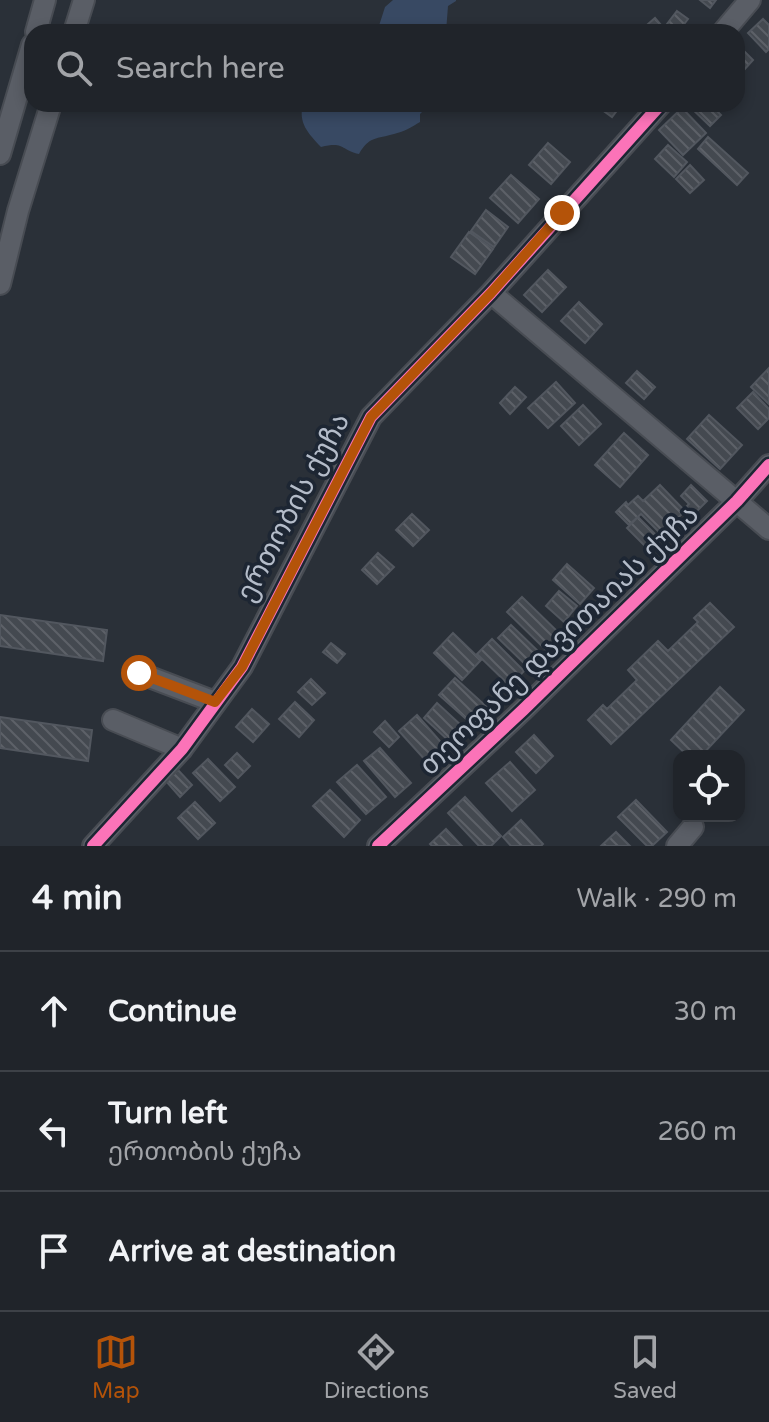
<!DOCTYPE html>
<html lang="en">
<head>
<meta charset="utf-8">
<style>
	:root { --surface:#20242a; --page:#2d3036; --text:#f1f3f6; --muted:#a2a4a8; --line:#3d4147; --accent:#b45309 }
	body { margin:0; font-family:"Varela Round","Noto Sans Georgian",sans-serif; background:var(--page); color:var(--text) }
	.controls { position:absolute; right:24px; bottom:24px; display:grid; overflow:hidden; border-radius:16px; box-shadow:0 4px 12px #0003 }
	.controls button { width:72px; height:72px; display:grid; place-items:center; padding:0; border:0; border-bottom:2px solid var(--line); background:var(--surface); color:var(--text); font:40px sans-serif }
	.stop { position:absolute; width:24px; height:24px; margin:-18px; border:6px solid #b45309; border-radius:50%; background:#fff }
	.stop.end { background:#b45309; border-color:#fff; box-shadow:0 2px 8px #0008 }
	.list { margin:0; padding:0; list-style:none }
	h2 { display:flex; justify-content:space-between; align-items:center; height:104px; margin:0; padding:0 32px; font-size:34px }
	h2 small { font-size:26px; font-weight:400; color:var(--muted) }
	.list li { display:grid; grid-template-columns:52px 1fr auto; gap:24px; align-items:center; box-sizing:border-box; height:120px; padding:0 32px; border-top:2px solid var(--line) }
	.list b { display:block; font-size:30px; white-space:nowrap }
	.list p { margin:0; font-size:26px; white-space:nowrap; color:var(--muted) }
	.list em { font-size:26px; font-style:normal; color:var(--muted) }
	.icon { flex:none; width:44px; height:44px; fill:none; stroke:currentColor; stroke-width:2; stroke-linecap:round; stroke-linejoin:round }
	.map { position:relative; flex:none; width:769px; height:846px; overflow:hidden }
	.search { position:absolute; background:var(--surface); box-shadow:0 4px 12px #0003; left:24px; right:24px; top:24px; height:88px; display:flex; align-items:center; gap:20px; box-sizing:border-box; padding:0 28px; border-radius:24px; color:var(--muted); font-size:30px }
	.sheet { height:464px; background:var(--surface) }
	nav { display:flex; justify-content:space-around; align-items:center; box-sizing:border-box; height:112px; border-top:2px solid var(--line); background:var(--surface); font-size:22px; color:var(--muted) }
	nav a { display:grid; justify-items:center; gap:4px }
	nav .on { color:var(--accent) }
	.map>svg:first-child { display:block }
	.water { fill:#384963 }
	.building { fill:url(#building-back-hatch); stroke:#52575f; stroke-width:2 }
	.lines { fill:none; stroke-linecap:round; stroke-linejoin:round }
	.minor-casing { stroke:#484c53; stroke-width:24 }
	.minor { stroke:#5a5e66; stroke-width:20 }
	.cycleway-casing { stroke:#1d2633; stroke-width:17 }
	.cycleway { stroke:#fb73b8; stroke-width:12 }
	.route { stroke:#b45309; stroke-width:10 }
	.labels { text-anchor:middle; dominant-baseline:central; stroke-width:7; stroke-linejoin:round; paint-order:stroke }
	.street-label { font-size:28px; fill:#b4bcc9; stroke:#1d2633 }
</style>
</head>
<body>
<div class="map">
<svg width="769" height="846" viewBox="0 0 769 846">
	<defs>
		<pattern id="building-back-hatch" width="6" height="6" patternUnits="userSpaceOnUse" patternTransform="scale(2)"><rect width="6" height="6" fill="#444950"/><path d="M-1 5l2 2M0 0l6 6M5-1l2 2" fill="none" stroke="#5d6168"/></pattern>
	</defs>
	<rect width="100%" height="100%" fill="#2a3038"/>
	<!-- water -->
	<path class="water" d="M393,0H456V1L448,6L446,32H377L385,7Z
		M303,104H423L424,110L420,114V122C412,127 403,132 394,134C377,139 369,136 359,154C340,150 345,141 321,147C308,133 298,123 303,104Z"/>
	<!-- building -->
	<path class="building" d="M700,0H716L710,8Z
		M677,11L688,19L678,32L667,24Z
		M655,18L667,32H641L640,31Z
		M763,19L769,25V49L766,52L748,33Z
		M741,48L753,60L743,71L737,66V52Z
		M594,104H622L612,117Z
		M687,104H710L721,115L710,126Z
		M682,108L706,133L683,155L659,130Z
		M708,137L748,173L737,185L698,149Z
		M548,143L570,162L551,184L529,165Z
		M668,145L687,162L674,177L655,159Z
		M690,165L704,180L690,193L676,179Z
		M511,175L539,199L518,223L490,198Z
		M486,210L508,227L494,247L471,231Z
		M469,232L493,249L475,274L451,257Z
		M548,270L566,287L542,312L524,295Z
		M579,302L602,324L585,343L561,321Z
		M769,368V404L751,387Z
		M637,371L655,387L644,399L626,383Z
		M556,382L575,403L548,428L528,408Z
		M515,387L526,397L510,414L500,403Z
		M753,392L769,409V418L758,429L737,408Z
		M583,405L601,424L579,445L561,426Z
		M709,415L742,445L720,469L687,439Z
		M624,433L648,455L620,487L595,465Z
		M660,485L685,511L661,534L641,514L629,525L616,512L626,502L628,505L638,496L643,501Z
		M691,485L707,501L692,516L684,509L689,504L681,496Z
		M412,514L429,530L413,546L396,530Z
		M638,517L661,540L650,551L627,528Z
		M378,553L394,567L377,584L362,570Z
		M567,564L594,588L580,604L553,580Z
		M559,591L577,606L564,622L546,606Z
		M522,597L561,635L546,650L507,612Z
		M710,603L734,627L611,744L588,720L603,705L607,709L637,680L628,670L658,641L668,651L698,622L694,618Z
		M0,615L107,630L103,661L0,646Z
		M511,625L540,653L528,667L498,638Z
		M453,633L481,660L462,680L434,653Z
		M492,639L524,671L510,686L477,654Z
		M331,643L345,654L337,663L323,652Z
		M455,678L488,708L473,725L439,695Z
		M311,679L325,693L312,705L298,692Z
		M720,687L744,710L701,756H688L671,740Z
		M295,702L314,720L299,737L279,719Z
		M437,703L462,726L449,741L424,718Z
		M252,709L269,724L253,742L236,727Z
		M417,715L445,747L427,762L399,731Z
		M0,717L92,730L88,761L0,748Z
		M385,721L399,737L389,747L374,732Z
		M534,735L553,756L536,773L516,752Z
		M380,748L411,783L395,797L364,761Z
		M237,753L250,766L238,778L225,765Z
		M208,759L235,787L220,801L193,773Z
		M510,762L535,790L512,811L486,783Z
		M357,765L386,797L366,814L337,782Z
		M178,770L192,785L180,797L166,781Z
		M330,790L360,820L344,837L313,806Z
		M465,797L501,836L491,846H479L448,813Z
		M636,800L667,832L652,846H647L618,817Z
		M195,802L215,823L198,839L178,818Z
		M521,820L543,844L541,846H511L503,837Z
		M446,829L462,846H432L430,844Z
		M616,832L630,846H601Z"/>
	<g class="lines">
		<defs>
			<path id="minor" d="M36,32L45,0
				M74,32L84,0
				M723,32L750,0
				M0,154L32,45
				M0,284L18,211L51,104
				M491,293L769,529
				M139,673L215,702
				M113,720L182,749
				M93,846L182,749L242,667L371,417L491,293L661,104
				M378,846L523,710L737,501L769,465
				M677,846L693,827"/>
		</defs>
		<!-- minor casing -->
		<use href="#minor" class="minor-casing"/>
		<!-- minor -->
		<use href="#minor" class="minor"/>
		<defs>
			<path id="cycleway" d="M93,846L182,749L242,667L371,417L491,293L661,104
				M378,846L523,710L737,501L769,465"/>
		</defs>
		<!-- cycleway casing -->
		<use href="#cycleway" class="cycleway-casing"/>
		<!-- cycleway -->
		<use href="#cycleway" class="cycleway"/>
	</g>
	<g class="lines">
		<!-- route -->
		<path class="route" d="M139,673L215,702L242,667L371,417L491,293L562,213"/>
	</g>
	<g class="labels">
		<!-- street labels -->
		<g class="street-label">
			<text transform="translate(293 507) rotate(-62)">ერთობის ქუჩა</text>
			<text transform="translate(559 640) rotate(-44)">თეოფანე დავითაიას ქუჩა</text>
		</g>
	</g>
</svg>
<div class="controls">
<button><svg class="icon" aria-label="locate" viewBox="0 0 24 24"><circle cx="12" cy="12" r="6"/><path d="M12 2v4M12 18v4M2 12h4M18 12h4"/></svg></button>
</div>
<div class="stop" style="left:139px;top:673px"></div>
<div class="stop end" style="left:562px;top:213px"></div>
<div class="search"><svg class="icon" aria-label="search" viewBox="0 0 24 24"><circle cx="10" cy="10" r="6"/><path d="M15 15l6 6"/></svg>Search here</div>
</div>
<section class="sheet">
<h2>4 min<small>Walk · 290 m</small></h2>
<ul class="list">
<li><svg class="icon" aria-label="ahead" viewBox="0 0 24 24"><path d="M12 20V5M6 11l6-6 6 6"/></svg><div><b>Continue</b></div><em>30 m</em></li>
<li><svg class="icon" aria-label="left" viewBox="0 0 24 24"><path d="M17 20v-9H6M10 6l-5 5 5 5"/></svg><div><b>Turn left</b><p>ერთობის ქუჩა</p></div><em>260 m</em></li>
<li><svg class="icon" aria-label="arrive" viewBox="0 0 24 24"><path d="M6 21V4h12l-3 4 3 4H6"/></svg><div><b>Arrive at destination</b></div></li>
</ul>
</section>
<nav>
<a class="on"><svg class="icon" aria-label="map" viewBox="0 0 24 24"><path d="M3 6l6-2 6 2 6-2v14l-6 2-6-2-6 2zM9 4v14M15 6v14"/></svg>Map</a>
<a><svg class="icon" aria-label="directions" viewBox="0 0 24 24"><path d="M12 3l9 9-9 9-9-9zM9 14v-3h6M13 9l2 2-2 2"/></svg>Directions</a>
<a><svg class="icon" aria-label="saved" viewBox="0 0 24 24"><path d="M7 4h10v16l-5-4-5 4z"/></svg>Saved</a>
</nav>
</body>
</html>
